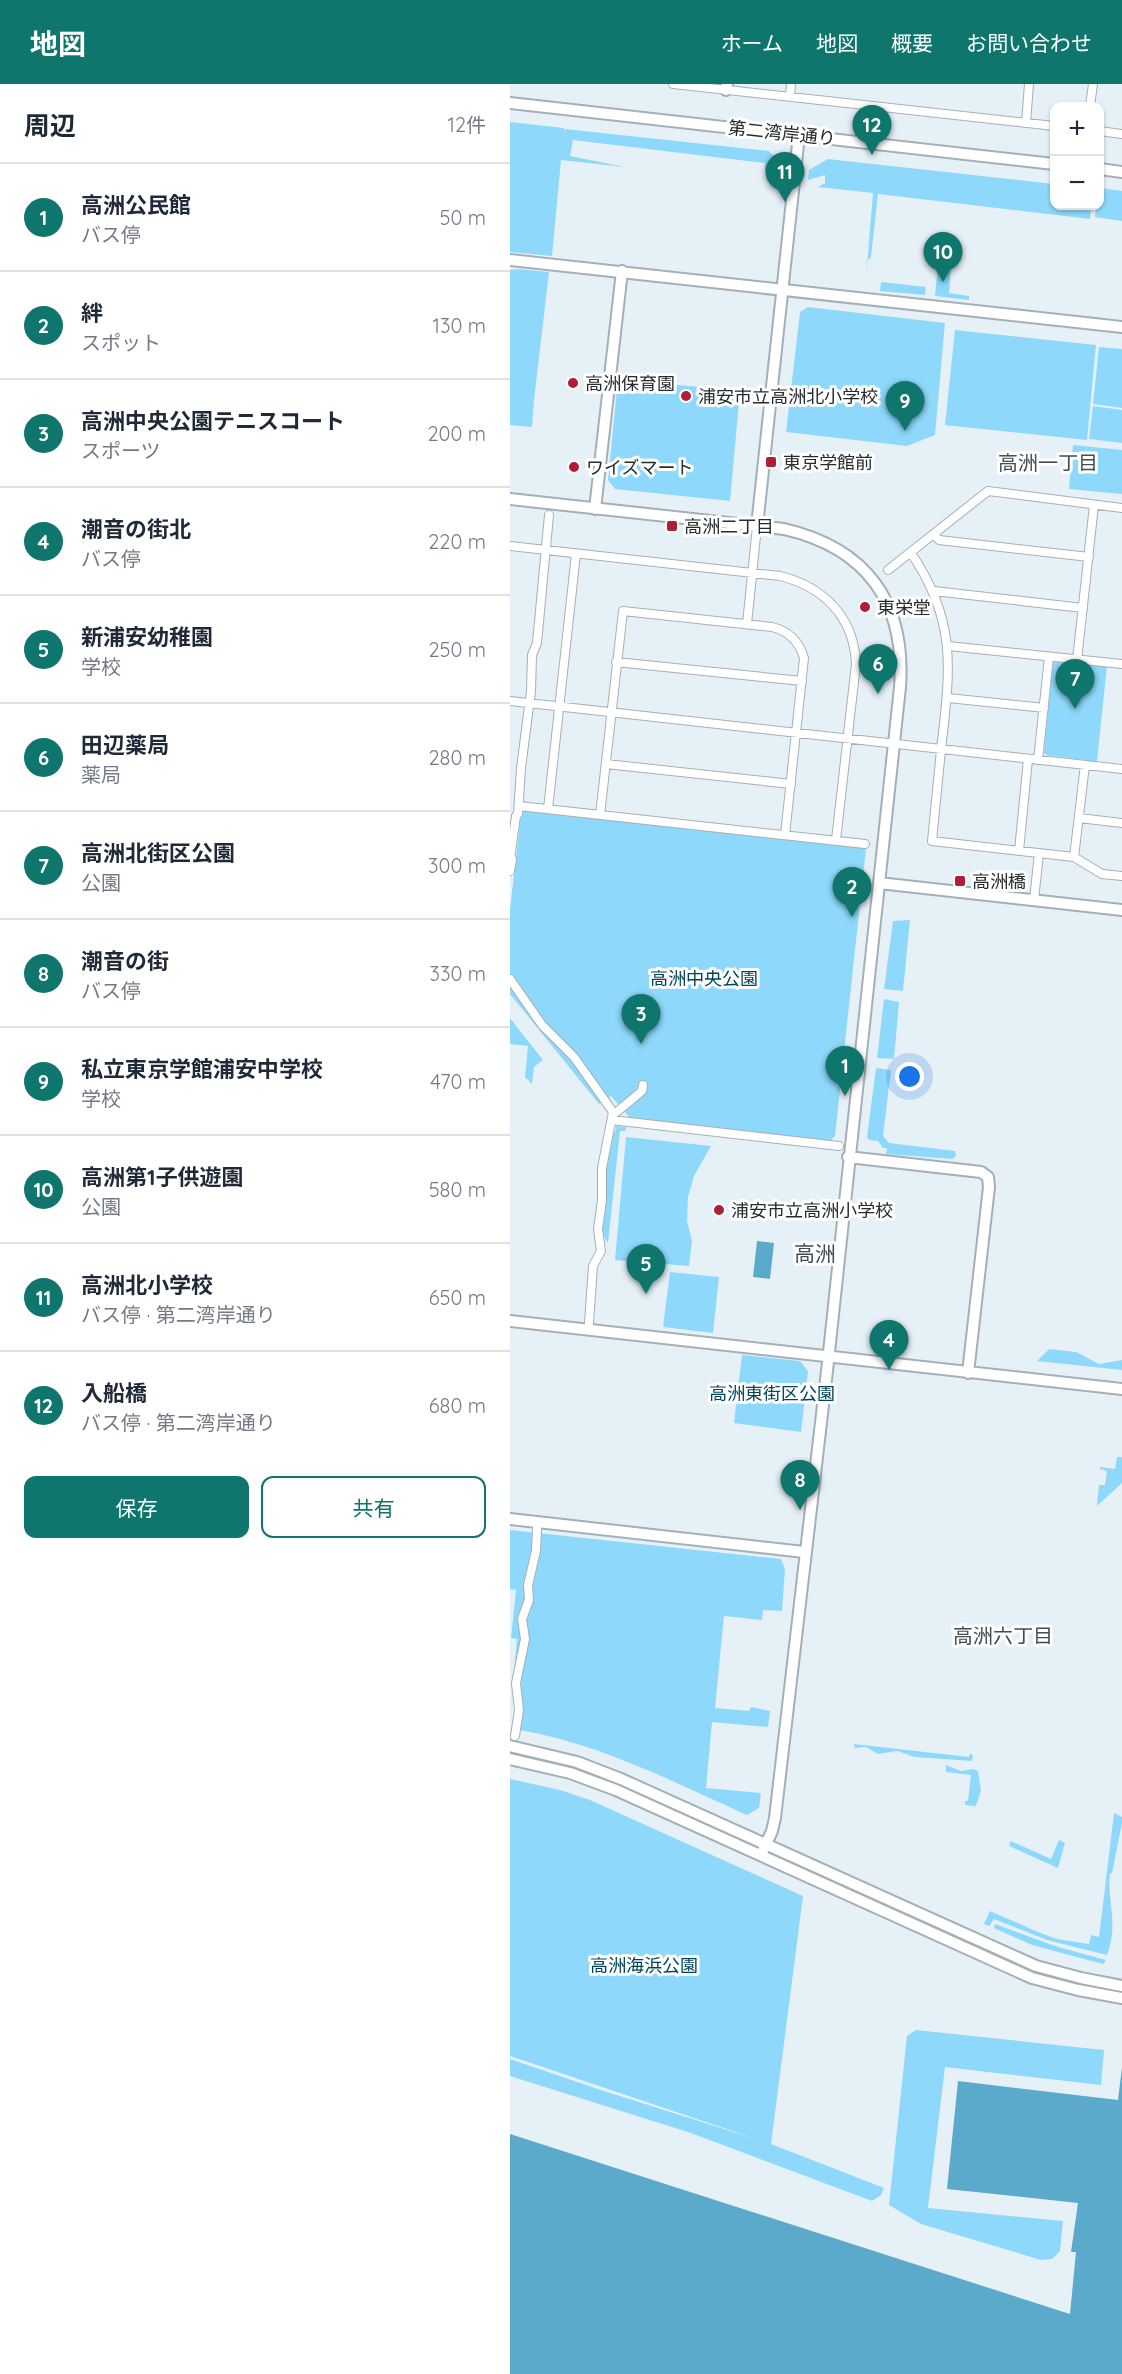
<!DOCTYPE html>
<html lang="ja">
<head>
<meta charset="utf-8">
<style>
	:root { --surface:#fff; --page:#f6f6f7; --text:#1f2937; --muted:#747a83; --line:#e0e1e3; --accent:#0f766e }
	body { margin:0; font-family:Quicksand,"Noto Sans JP",sans-serif; background:var(--page); color:var(--text) }
	.controls { position:absolute; right:18px; top:18px; display:grid; overflow:hidden; border-radius:12px; box-shadow:0 2px 4px #0004 }
	.controls button { width:54px; height:54px; display:grid; place-items:center; padding:0; border:0; border-bottom:2px solid var(--line); background:var(--surface); color:var(--text); font:30px sans-serif }
	.you { position:absolute; left:400px; top:993px; width:21px; height:21px; margin:-15px; border:4px solid #fff; border-radius:50%; background:#1a73e8; box-shadow:0 0 0 9px #1a73e833 }
	.badge { display:grid; place-items:center; width:39px; height:39px; border-radius:50%; background:var(--accent); color:#fff; font-size:20px; font-weight:700 }
	.pin { position:absolute; translate:-50% -50px; filter:drop-shadow(0 2px 3px #0008) }
	.pin::after { content:''; position:absolute; top:32px; width:21px; height:18px; background:inherit; clip-path:polygon(0 0,100% 0,50% 100%) }
	.list { margin:0; padding:0; list-style:none }
	h2 { display:flex; justify-content:space-between; align-items:center; height:78px; margin:0; padding:0 24px; font-size:26px }
	h2 small { font-size:20px; font-weight:400; color:var(--muted) }
	.list li { display:grid; grid-template-columns:39px 1fr auto; gap:18px; align-items:center; box-sizing:border-box; height:108px; padding:0 24px; border-top:2px solid var(--line) }
	.list b { display:block; font-size:22px; white-space:nowrap }
	.list p { margin:0; font-size:20px; white-space:nowrap; color:var(--muted) }
	.list em { font-size:20px; font-style:normal; color:var(--muted) }
	.actions { display:flex; gap:12px; padding:18px 24px }
	.actions a { flex:1; padding:14px 0; border:2px solid var(--accent); border-radius:12px; text-align:center; font-size:21px; color:var(--accent) }
	.actions .main { background:var(--accent); color:#fff }
	.map { position:relative; flex:none; width:612px; height:2290px; overflow:hidden }
	header { display:flex; align-items:center; gap:36px; box-sizing:border-box; height:84px; padding:0 30px; background:var(--accent); color:#fff }
	header strong { font-size:28px }
	nav { display:flex; gap:33px; margin-inline-start:auto; font-size:21px }
	main { display:flex }
	aside { flex:1; background:var(--surface) }
	.map>svg:first-child { display:block }
	.green { fill:#8ed9fb }
	.water { fill:#5ba9cb }
	.lines { fill:none; stroke-linecap:round; stroke-linejoin:round }
	.street-casing { stroke:#a5b0b6; stroke-width:10 }
	.secondary-casing { stroke:#a5b0b6; stroke-width:14 }
	.street { stroke:#fff; stroke-width:8 }
	.secondary { stroke:#fff; stroke-width:10 }
	.poi-dot { fill:#b11d36; stroke:#fff; stroke-width:2 }
	.labels { text-anchor:middle; dominant-baseline:central; stroke-width:6; stroke-linejoin:round; paint-order:stroke }
	.street-label { font-size:18px; fill:#272b2d; stroke:#fff }
	.poi-label { font-size:18px; fill:#272b2d; stroke:#fff; text-anchor:start }
	.park-label { font-size:18px; fill:#00455d; stroke:#fff }
	.neighbourhood-label { font-size:20px; fill:#444d52; stroke:#fff }
	.quarter-label { font-size:21px; fill:#444d52; stroke:#fff }
</style>
</head>
<body>
<header>
<strong>地図</strong>
<nav><a>ホーム</a><a>地図</a><a>概要</a><a>お問い合わせ</a></nav>
</header>
<main>
<aside>
<h2>周辺<small>12件</small></h2>
<ul class="list">
<li><span class="badge">1</span><div><b>高洲公民館</b><p>バス停</p></div><em>50 m</em></li>
<li><span class="badge">2</span><div><b>絆</b><p>スポット</p></div><em>130 m</em></li>
<li><span class="badge">3</span><div><b>高洲中央公園テニスコート</b><p>スポーツ</p></div><em>200 m</em></li>
<li><span class="badge">4</span><div><b>潮音の街北</b><p>バス停</p></div><em>220 m</em></li>
<li><span class="badge">5</span><div><b>新浦安幼稚園</b><p>学校</p></div><em>250 m</em></li>
<li><span class="badge">6</span><div><b>田辺薬局</b><p>薬局</p></div><em>280 m</em></li>
<li><span class="badge">7</span><div><b>高洲北街区公園</b><p>公園</p></div><em>300 m</em></li>
<li><span class="badge">8</span><div><b>潮音の街</b><p>バス停</p></div><em>330 m</em></li>
<li><span class="badge">9</span><div><b>私立東京学館浦安中学校</b><p>学校</p></div><em>470 m</em></li>
<li><span class="badge">10</span><div><b>高洲第1子供遊園</b><p>公園</p></div><em>580 m</em></li>
<li><span class="badge">11</span><div><b>高洲北小学校</b><p>バス停 · 第二湾岸通り</p></div><em>650 m</em></li>
<li><span class="badge">12</span><div><b>入船橋</b><p>バス停 · 第二湾岸通り</p></div><em>680 m</em></li>
</ul>
<div class="actions"><a class="main">保存</a><a>共有</a></div>
</aside>
<div class="map">
<svg width="612" height="2290" viewBox="0 0 612 2290">
	<rect width="100%" height="100%" fill="#e6f1f7"/>
	<!-- green -->
	<path class="green" d="M0,38L54,44V49L55,45L259,67L273,83L271,91L255,88V79L63,56L60,72L115,83L51,76L42,172L0,168Z
		M318,75L544,100V122H581L580,135L368,110L361,173L358,176L356,195L363,109L308,103L315,99V91L298,96L299,86Z
		M590,104L612,107V137L585,133L586,122H590Z
		M428,182L441,183L439,209L459,212V216L425,212Z
		M8,185L39,188L24,316L22,343L0,341V186Z
		M371,198L416,203L415,211L370,207Z
		M298,223L435,239L425,351L397,362L276,348L290,228Z
		M445,246L586,261L577,356L435,341Z
		M589,263L612,265V324L583,320Z
		M108,295L230,307L220,417L105,405L98,396Z
		M583,322L612,326V359L579,355Z
		M563,361L612,366V410L559,405Z
		M543,578L597,581L587,678L537,671L534,669Z
		M16,726L356,764L325,1052L319,1058L120,1034L101,1012L97,1014L66,970L30,934L0,891V825L11,731Z
		M400,836L393,907L374,905L383,837Z
		M0,900L54,966L92,1018L89,1020L0,910Z
		M374,915L389,918L384,975L367,974Z
		M0,934L33,976L24,983L22,1000L15,993L18,962L0,960Z
		M366,984L381,986L373,1052L379,1059L445,1067L446,1071L443,1075L376,1070L377,1064H373L368,1057L359,1056L357,1053Z
		M106,1042L117,1043L115,1047H110L98,1159C84,1145 99,1070 102,1049H105Z
		M116,1053L201,1062L184,1092L178,1113L177,1137L182,1157L179,1182L105,1176Z
		M160,1188L209,1193L203,1249L153,1243Z
		M539,1265L566,1268L589,1280L612,1276V1286L527,1277Z
		M232,1271L290,1277L298,1287L291,1348L224,1339Z
		M607,1373H612V1399L587,1422L589,1401H595L597,1387L590,1385V1383L605,1385Z
		M0,1446L271,1475L275,1485L272,1527L253,1526L252,1536L214,1532L205,1624L239,1627L241,1623L260,1627L258,1643L202,1638L196,1704L251,1709L249,1724L237,1731C163,1698 91,1660 10,1646L3,1598L7,1555L1,1554L6,1506L0,1505Z
		M344,1660L459,1673L460,1670L463,1671L462,1677L405,1673L387,1667L368,1670L356,1663L345,1664Z
		M436,1681L451,1687L463,1685L468,1687L471,1707L464,1727L465,1722L455,1721V1717H458L461,1691L436,1688Z
		M0,1695L50,1706L80,1716L293,1812L261,2060L374,2104L371,2111L362,2117L181,2049L0,1992V1975L91,2006L252,2057L0,1972Z
		M604,1729L612,1733V1739L602,1789L600,1790C597,1817 609,1840 597,1871L537,1856L484,1835L479,1842L474,1840L480,1827L528,1848L547,1855L579,1860L581,1851L589,1853Z
		M549,1756L555,1759L548,1784L499,1762L501,1757L541,1775Z
		M485,1840L548,1863L596,1876L593,1880L522,1861L484,1844Z
		M406,1946L594,1966L591,2001L435,1983L418,2124L553,2137L550,2167L542,2175L531,2176L411,2140L379,2121L397,1952Z"/>
	<!-- water -->
	<path class="water" d="M247,1157L264,1159L260,1195L243,1193Z
		M612,1983V2290H0V2050L560,2230L566,2168H561L568,2119L437,2105L448,1997L608,2016Z"/>
	<g class="lines">
		<defs>
			<path id="street" d="M163,0L544,42
				M280,12L281,0
				M580,22L583,0
				M516,39L519,0
				M590,47L612,50
				M424,451L429,456L579,473
				M0,462L270,492C314,503 344,533 346,580L326,756
				M401,469C448,538 440,587 431,666C428,696 425,727 422,757L564,773L592,790L612,792
				M378,486L478,407L612,424
				M424,507L573,524
				M237,540L247,442
				M438,562L612,580
				M567,576L584,421
				M106,578L292,597
				M438,614L534,624
				M0,617L612,685
				M528,676L539,573
				M96,680L281,700
				M9,722L355,760
				M38,725L66,470
				M90,731L113,527L262,543C279,547 289,557 294,574L275,751
				M569,734L612,739
				M509,767L518,675
				M564,773L575,681
				M0,775L6,732L8,730L11,684L21,607L22,571L27,559L39,431
				M0,787L2,775
				M524,816L529,769
				M0,895L32,941L64,973L103,1028L92,1084V1116L88,1145L91,1167L83,1182L79,1239
				M103,1031L132,1007L133,1001
				M102,1036L329,1062
				M5,1652L9,1626L6,1599L15,1555L12,1535L19,1516L18,1501L26,1467L27,1444"/>
			<path id="secondary" d="M216,6L217,0
				M0,19L544,80
				M590,85L612,88
				M0,176L612,243
				M0,415L274,445C357,464 396,519 390,603L317,1287L265,1734L262,1747L251,1771
				M85,425L112,187
				M247,442L289,51
				M369,799L612,826
				M338,1073L471,1088L478,1093L479,1103L458,1289
				M0,1237L612,1305
				M0,1435L294,1468
				M0,1662L67,1678L111,1695L526,1882L571,1894L612,1902
				M0,1675L60,1689L106,1706L522,1894L568,1906L612,1914"/>
		</defs>
		<!-- street casing -->
		<use href="#street" class="street-casing"/>
		<!-- secondary casing -->
		<use href="#secondary" class="secondary-casing"/>
		<!-- street -->
		<use href="#street" class="street"/>
		<!-- secondary -->
		<use href="#secondary" class="secondary"/>
	</g>
	<!-- markers -->
	<g class="poi-dot">
		<circle cx="63" cy="299" r="6"/>
		<circle cx="176" cy="312" r="6"/>
		<rect x="255" y="372" width="12" height="12" rx="3"/>
		<circle cx="64" cy="383" r="6"/>
		<rect x="156" y="436" width="12" height="12" rx="3"/>
		<circle cx="355" cy="523" r="6"/>
		<rect x="444" y="791" width="12" height="12" rx="3"/>
		<circle cx="209" cy="1126" r="6"/>
	</g>
	<g class="labels">
		<!-- street labels -->
		<g class="street-label">
			<text transform="translate(272 49) rotate(6)">第二湾岸通り</text>
		</g>
		<!-- poi labels -->
		<g class="poi-label">
			<text x="75" y="299">高洲保育園</text>
			<text x="188" y="312">浦安市立高洲北小学校</text>
			<text x="273" y="378">東京学館前</text>
			<text x="76" y="383">ワイズマート</text>
			<text x="174" y="442">高洲二丁目</text>
			<text x="367" y="523">東栄堂</text>
			<text x="462" y="797">高洲橋</text>
			<text x="221" y="1126">浦安市立高洲小学校</text>
		</g>
		<!-- park labels -->
		<g class="park-label">
			<text x="194" y="894">高洲中央公園</text>
			<text x="262" y="1309">高洲東街区公園</text>
			<text x="134" y="1881">高洲海浜公園</text>
		</g>
		<!-- neighbourhood labels -->
		<g class="neighbourhood-label">
			<text x="538" y="378">高洲一丁目</text>
			<text x="493" y="1551">高洲六丁目</text>
		</g>
		<!-- quarter labels -->
		<g class="quarter-label">
			<text x="305" y="1169">高洲</text>
		</g>
	</g>
</svg>
<div class="controls">
<button>+</button>
<button>−</button>
</div>
<div class="you"></div>
<div class="pin badge" style="left:335px;top:1012px">1</div>
<div class="pin badge" style="left:342px;top:833px">2</div>
<div class="pin badge" style="left:131px;top:960px">3</div>
<div class="pin badge" style="left:379px;top:1286px">4</div>
<div class="pin badge" style="left:136px;top:1210px">5</div>
<div class="pin badge" style="left:368px;top:610px">6</div>
<div class="pin badge" style="left:565px;top:625px">7</div>
<div class="pin badge" style="left:290px;top:1426px">8</div>
<div class="pin badge" style="left:395px;top:347px">9</div>
<div class="pin badge" style="left:433px;top:198px">10</div>
<div class="pin badge" style="left:275px;top:118px">11</div>
<div class="pin badge" style="left:362px;top:71px">12</div>
</div>
</main>
</body>
</html>
